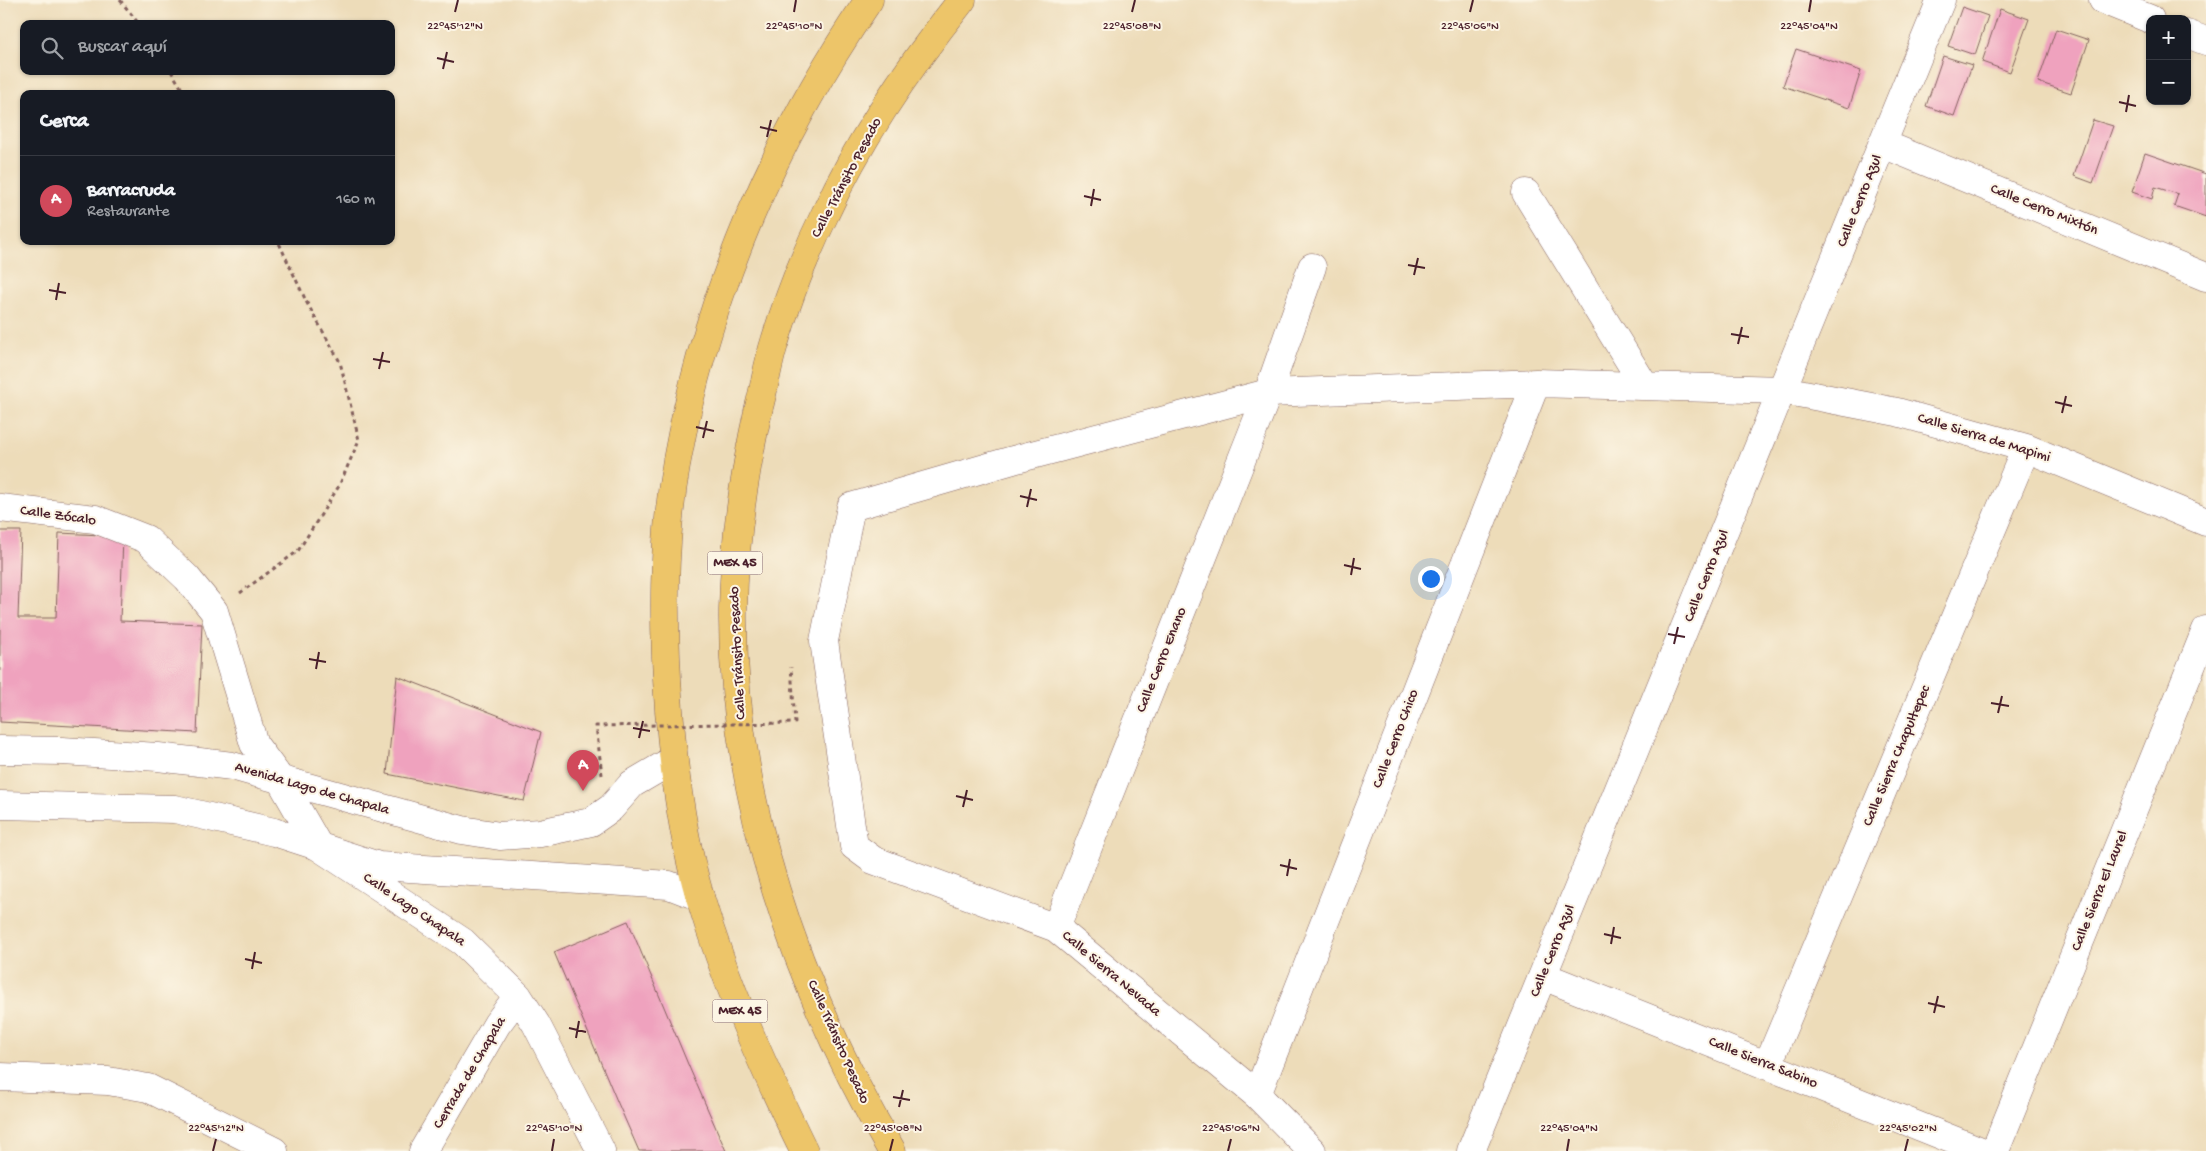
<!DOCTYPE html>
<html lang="es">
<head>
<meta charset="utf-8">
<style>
	:root { --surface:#171b24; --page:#242831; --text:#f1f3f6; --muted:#9ea1a6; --line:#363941; --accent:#d1495b }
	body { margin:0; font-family:"Gochi Hand",sans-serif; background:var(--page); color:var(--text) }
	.controls { position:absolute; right:15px; top:15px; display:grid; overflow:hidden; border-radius:10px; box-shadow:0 1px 4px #0004 }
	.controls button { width:45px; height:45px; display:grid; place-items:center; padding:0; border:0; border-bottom:1px solid var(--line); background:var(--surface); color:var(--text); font:25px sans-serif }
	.you { position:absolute; left:1430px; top:578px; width:18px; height:18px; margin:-12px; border:4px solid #fff; border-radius:50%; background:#1a73e8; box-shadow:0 0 0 8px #1a73e833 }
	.badge { display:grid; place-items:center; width:32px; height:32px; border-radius:50%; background:var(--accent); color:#fff; font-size:16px; font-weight:700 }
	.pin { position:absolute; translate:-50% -41px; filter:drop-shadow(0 1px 2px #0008) }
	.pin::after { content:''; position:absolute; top:26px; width:18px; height:15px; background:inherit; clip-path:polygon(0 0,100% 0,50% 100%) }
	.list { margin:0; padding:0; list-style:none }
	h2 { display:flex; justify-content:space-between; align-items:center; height:65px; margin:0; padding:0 20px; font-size:21px }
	h2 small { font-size:16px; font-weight:400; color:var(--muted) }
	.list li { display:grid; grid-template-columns:32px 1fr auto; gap:15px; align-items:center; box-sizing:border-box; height:90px; padding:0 20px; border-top:1px solid var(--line) }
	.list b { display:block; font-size:19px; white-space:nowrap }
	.list p { margin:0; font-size:16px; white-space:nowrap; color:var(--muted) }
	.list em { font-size:16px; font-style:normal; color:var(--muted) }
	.icon { flex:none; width:28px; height:28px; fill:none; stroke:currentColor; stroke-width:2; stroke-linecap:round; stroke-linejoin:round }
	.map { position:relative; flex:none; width:2206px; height:1151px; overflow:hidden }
	.search { position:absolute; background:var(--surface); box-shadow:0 1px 4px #0004; left:20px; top:20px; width:375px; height:55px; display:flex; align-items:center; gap:12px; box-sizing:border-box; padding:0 18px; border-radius:10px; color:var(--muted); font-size:19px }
	.panel { position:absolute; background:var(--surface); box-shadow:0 1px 4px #0004; left:20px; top:90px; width:375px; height:155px; border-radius:10px }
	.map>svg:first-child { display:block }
	.building { fill:#efa2be }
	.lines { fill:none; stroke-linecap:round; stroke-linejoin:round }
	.minor-casing { stroke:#83615d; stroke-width:29 }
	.major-casing { stroke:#83615d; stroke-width:29 }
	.path { stroke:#83615d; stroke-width:3; stroke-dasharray:4 4; stroke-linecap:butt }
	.minor { stroke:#fff; stroke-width:28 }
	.major { stroke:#edc569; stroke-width:28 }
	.path-bridge { stroke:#83615d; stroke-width:3; stroke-dasharray:4 4; stroke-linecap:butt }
	.ticks { fill:none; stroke:#4a1f2b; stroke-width:2 }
	.labels { text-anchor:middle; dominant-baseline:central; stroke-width:4; stroke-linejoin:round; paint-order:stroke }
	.shield { fill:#fcf5e5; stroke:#7f5f63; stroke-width:1 }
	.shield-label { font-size:14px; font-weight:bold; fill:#4a1f2b }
	.street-label { font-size:15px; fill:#4a1f2b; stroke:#fcf5e5 }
	.ticks-label { font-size:12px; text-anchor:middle; fill:#4a1f2b; stroke:#fcf5e5; stroke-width:4; stroke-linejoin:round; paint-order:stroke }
</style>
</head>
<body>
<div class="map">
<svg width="2206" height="1151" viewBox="0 0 2206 1151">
	<rect width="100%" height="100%" fill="#fcf5e5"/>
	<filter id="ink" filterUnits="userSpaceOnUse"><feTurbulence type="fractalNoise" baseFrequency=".02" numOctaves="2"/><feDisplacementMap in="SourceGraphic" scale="10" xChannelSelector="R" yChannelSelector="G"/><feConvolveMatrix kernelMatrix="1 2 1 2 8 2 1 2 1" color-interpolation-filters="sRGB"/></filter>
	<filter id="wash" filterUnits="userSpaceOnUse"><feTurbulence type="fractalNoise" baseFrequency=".0096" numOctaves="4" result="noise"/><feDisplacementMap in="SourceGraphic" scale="20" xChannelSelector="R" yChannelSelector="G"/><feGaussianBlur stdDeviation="1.12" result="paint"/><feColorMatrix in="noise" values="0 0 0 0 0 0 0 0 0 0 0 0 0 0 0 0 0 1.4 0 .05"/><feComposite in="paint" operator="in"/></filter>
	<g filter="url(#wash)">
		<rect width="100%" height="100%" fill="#eddcb9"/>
		<g id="blocks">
			<!-- building -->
			<path class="building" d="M1962,7L1988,16L1975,55L1948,46Z
				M2000,9L2029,19L2010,72L1982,62Z
				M2056,29L2089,40L2071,93L2038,82Z
				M1796,49L1861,71L1849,108L1783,86Z
				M1943,56L1972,65L1954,116L1926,106Z
				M2093,120L2113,126L2093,183L2074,176Z
				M2145,153L2206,174V217L2174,206L2178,194L2155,187L2152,199L2132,192Z
				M0,531H21L18,618H56L59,533L123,536L120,621L202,624L197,733L0,722Z
				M397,676L541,732L524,801L387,774Z
				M628,921L690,1069L726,1151H639L617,1101L554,952Z"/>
		</g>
	</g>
	<g filter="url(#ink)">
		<use href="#blocks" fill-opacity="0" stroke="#83615d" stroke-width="1"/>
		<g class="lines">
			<defs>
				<path id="minor" d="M2103,0L2150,19
					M2187,34L2206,41
					M1883,144L2206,277
					M1526,193L1644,385
					M0,508L95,519L146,539L187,578L214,611L254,744L280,779L319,847L463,942L518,996L536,1024L601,1151
					M0,750L62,751L158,757L232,766L462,830L500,836L540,833L591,822L611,808L632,784L673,760
					M0,805L175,809L274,832L379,866L669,885L700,897
					M1056,928L1268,393L1312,267
					M1543,976L1981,1151
					M1768,1064L2026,448
					M0,1077L108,1081L148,1088L274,1151
					M1257,1095L1536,383
					M423,1151L497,1024L518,996
					M1312,1151L1257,1095L1056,928L873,860L854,846L824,641L851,507L1013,460L1268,393L1536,383L1783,390L1897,412L2026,448L2206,522
					M1471,1151L1941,0
					M1995,1151L2206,630"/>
				<path id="major" d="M804,1151C764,1069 726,985 700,897C682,836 674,773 669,710C663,627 662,542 677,460C707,295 774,138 869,0
					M892,1151C797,989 731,799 733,610C734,541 744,474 759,407C765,385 768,362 775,341C788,298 805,255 825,214C860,138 910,65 962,0"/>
			</defs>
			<!-- minor casing -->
			<use href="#minor" class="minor-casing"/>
			<!-- major casing -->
			<use href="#major" class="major-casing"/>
			<!-- path -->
			<path class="path" d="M120,0L139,24
				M171,71L185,94
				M240,593L298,551L339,486L359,440L340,362L307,303L278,241"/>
			<!-- minor -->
			<use href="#minor" class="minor"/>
			<!-- major -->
			<use href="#major" class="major"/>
			<!-- path-bridge -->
			<path class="path-bridge" d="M602,775L596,726L795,723L791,667"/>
		</g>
	</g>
	<!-- ticks -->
	<path class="ticks" d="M455,12L458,0M794,12L796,0M1132,12L1135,0M1470,12L1473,0M1809,12L1811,0M437,58L454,62M443,69L447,52M2119,102L2136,106M2126,112L2129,95M760,127L777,131M767,137L771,120M1084,196L1101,200M1091,206L1094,189M1408,265L1425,268M1414,275L1418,258M49,290L66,293M56,300L59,283M1731,334L1749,337M1738,344L1742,327M373,359L390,362M379,369L383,352M2055,402L2072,406M2062,413L2066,396M696,427L714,431M703,438L707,421M1020,496L1037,500M1027,507L1031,489M1344,565L1361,569M1351,575L1354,558M1668,634L1685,637M1674,644L1678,627M309,659L326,662M316,669L319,652M1991,703L2009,706M1998,713L2002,696M633,728L650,731M639,738L643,721M956,796L973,800M963,807L967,790M1280,865L1297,869M1287,876L1290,859M1604,934L1621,938M1611,944L1614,927M245,959L262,963M252,969L255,952M1928,1003L1945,1007M1934,1013L1938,996M569,1028L586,1032M576,1038L579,1021M893,1097L910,1100M899,1107L903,1090M213,1151L216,1139M552,1151L554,1139M890,1151L893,1139M1228,1151L1231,1139M1567,1151L1569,1139M1905,1151L1908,1139"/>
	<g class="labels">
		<!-- shield labels -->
		<g class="shield">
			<rect x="707.5" y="551.5" width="55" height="23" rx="4"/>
			<rect x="712.5" y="999.5" width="55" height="23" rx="4"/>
		</g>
		<g class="shield-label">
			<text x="735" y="563">MEX 45</text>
			<text x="740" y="1011">MEX 45</text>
		</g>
		<!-- street labels -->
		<g class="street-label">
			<text transform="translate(847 178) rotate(-62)">Calle Tránsito Pesado</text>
			<text transform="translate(1860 201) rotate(-68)">Calle Cerro Azul</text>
			<text transform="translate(2044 210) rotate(22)">Calle Cerro Mixtón</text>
			<text transform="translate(1984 438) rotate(17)">Calle Sierra de Mapimi</text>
			<text transform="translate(58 516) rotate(8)">Calle Zócalo</text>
			<text transform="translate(1707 576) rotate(-68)">Calle Cerro Azul</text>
			<text transform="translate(738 653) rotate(-93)">Calle Tránsito Pesado</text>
			<text transform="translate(1162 660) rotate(-68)">Calle Cerro Enano</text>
			<text transform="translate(1396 739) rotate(-69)">Calle Cerro Chico</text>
			<text transform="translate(1897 756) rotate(-67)">Calle Sierra Chapultepec</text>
			<text transform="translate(312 789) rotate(16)">Avenida Lago de Chapala</text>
			<text transform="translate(2100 891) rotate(-68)">Calle Sierra El Laurel</text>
			<text transform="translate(414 910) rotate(34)">Calle Lago Chapala</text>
			<text transform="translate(1553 951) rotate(-68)">Calle Cerro Azul</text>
			<text transform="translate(1111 974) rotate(40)">Calle Sierra Nevada</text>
			<text transform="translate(838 1042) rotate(66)">Calle Tránsito Pesado</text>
			<text transform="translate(1763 1063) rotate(22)">Calle Sierra Sabino</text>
			<text transform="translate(470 1073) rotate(-59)">Cerrada de Chapala</text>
		</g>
	</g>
	<g class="ticks-label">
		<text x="455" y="29">22°45'12"N</text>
		<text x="794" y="29">22°45'10"N</text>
		<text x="1132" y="29">22°45'08"N</text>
		<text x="1470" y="29">22°45'06"N</text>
		<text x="1809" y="29">22°45'04"N</text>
		<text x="216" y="1131">22°45'12"N</text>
		<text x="554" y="1131">22°45'10"N</text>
		<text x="893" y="1131">22°45'08"N</text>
		<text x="1231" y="1131">22°45'06"N</text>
		<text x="1569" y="1131">22°45'04"N</text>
		<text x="1908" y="1131">22°45'02"N</text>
	</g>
</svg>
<div class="controls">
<button>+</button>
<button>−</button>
</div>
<div class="you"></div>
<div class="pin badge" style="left:583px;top:791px">A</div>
<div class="search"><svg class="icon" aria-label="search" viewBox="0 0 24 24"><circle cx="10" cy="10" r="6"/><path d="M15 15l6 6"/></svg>Buscar aquí</div>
<section class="panel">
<h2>Cerca<small></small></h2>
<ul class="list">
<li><span class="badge">A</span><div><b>Barracruda</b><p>Restaurante</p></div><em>160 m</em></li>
</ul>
</section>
</div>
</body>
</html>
